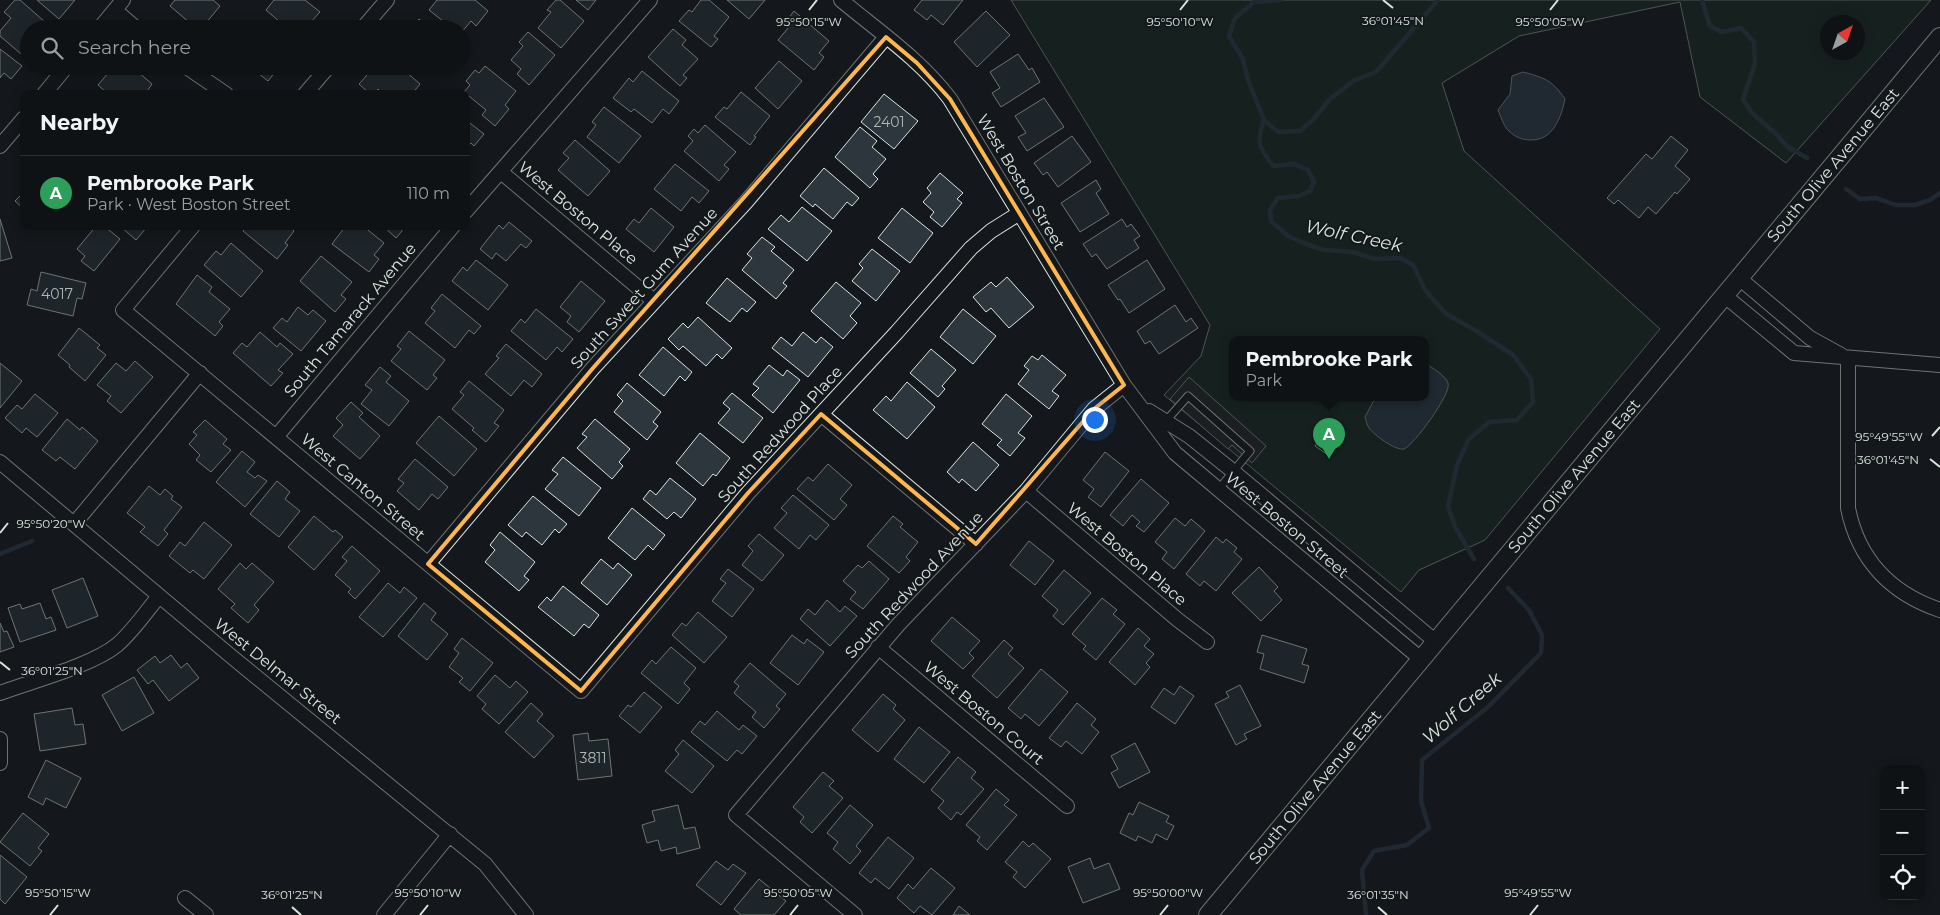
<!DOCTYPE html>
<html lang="en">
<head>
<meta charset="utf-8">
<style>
	:root { --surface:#0f1215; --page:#1d2022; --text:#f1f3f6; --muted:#9b9ea0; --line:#2f3234; --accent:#8c9099 }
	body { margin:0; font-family:Montserrat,sans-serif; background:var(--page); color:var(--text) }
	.controls { position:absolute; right:15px; bottom:15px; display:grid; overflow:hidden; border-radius:10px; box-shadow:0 2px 12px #0003 }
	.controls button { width:45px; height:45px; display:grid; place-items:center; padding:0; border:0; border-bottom:1px solid var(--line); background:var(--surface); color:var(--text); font:25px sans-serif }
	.compass { position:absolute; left:1820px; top:15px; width:45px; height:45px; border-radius:50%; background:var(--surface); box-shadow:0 2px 12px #0003; rotate:40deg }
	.you { position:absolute; left:1094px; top:419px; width:18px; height:18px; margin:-12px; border:4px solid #fff; border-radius:50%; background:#1a73e8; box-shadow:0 0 0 8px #1a73e833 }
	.badge { display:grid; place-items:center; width:32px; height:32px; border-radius:50%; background:var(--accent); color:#fff; font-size:16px; font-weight:700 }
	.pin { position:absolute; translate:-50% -41px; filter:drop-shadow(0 1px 2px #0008) }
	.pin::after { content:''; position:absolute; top:26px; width:18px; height:15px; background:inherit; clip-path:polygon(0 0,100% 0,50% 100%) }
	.popup { position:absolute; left:1229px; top:336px; width:200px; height:65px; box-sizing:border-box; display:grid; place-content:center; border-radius:10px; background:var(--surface); filter:drop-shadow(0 1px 4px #0005); font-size:16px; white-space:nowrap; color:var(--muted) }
	.popup b { font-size:19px; color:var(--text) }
	.popup::after { content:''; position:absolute; left:50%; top:100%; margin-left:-10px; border:10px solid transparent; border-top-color:var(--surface) }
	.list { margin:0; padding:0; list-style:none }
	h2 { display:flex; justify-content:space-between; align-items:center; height:65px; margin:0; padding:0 20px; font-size:21px }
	h2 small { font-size:16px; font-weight:400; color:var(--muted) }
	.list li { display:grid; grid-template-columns:32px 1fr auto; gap:15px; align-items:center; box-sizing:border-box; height:75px; padding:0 20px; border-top:1px solid var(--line) }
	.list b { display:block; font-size:19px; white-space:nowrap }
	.list p { margin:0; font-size:16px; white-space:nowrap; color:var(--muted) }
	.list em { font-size:16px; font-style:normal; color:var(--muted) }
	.icon { flex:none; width:28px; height:28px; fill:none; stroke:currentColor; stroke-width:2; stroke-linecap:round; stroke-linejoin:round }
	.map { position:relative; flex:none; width:1940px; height:915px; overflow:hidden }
	.search { position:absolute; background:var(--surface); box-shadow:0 2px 12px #0003; left:20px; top:20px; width:450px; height:55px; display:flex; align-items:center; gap:12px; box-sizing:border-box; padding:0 18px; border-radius:28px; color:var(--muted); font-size:19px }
	.panel { position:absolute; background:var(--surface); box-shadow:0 2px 12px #0003; left:20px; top:90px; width:450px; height:140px; border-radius:10px }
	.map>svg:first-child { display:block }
	.green { fill:#1a2d24; stroke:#939e99; fill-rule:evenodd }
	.parking { fill:#24282b; stroke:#939e99 }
	.water { fill:#2f3f4d; stroke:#939e99 }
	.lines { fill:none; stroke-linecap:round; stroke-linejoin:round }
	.stream { stroke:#2f3f4d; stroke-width:4.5 }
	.building { fill:#2c363c; stroke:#d8e6dc }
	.service-casing { stroke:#d8e6dc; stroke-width:9 }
	.minor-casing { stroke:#d8e6dc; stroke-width:16 }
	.tertiary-casing { stroke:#d8e6dc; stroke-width:20 }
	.service { stroke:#14181c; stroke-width:7 }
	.minor { stroke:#14181c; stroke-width:14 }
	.tertiary { stroke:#14181c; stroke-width:18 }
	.marked { fill:none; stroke:#ffb74d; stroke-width:4; stroke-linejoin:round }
	.ticks { fill:none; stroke:#d8e6dc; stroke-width:2 }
	.labels { text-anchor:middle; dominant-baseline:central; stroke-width:4; stroke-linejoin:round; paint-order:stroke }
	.number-label { font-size:14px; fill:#adbab4 }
	.street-label { font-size:16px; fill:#d8e6dc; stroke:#14181c }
	.water-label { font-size:18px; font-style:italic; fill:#d8e6dc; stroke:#14181c }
	.ticks-label { font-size:12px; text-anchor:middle; fill:#d8e6dc; stroke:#14181c; stroke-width:4; stroke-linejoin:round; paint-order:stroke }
</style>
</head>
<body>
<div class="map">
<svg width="1940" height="915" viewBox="0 0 1940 915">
	<rect width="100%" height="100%" fill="#14181c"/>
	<!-- green -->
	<path class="green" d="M1011,0H1931L1786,163L1700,97L1680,2L1519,36L1442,83L1464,151L1660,329L1485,540L1419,570L1401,592L1164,395L1201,356L1210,325ZM1828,22H1858V52H1828ZM1233,340H1425V398H1233Z"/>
	<!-- parking -->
	<path class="parking" d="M1189,377L1266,446L1252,463L1232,445L1228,449L1170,399Z"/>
	<!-- water -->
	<path class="water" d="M1523,72C1545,78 1552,80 1565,99C1561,118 1553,140 1531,140C1522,140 1515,137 1509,131C1504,127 1501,117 1498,110L1510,94L1512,76Z
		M1425,363C1432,368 1445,375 1448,383C1452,393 1414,445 1404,449C1396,451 1374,435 1369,428C1367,425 1366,420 1365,417L1375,398H1425Z"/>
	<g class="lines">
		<!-- stream -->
		<path class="stream" d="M1281,0L1254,2L1235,18L1229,36L1243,59L1248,80L1264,120L1278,132L1300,131L1313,120L1329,100L1353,81L1376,72L1438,0
			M1702,0L1710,26L1722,32L1741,28L1754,42L1755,64L1743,99L1751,112L1775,133L1788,147L1807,158
			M1264,120C1256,143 1259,147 1273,166L1294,164L1308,170L1314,182L1310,191L1299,196L1278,198L1270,210L1271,221L1288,236L1303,243L1324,250L1353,252L1375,259L1400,258L1413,265L1425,290L1446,314L1475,330L1513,355L1531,379L1533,402L1517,420L1489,422L1469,439L1457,465L1448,506L1455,527L1474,559
			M1846,189L1860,199L1876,198L1896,205H1915L1930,200L1940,193
			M0,554L32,541
			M1366,915L1362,870L1374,851L1407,845L1429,828L1421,801L1422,760L1488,707L1541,653L1542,635L1529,610L1508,588"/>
	</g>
	<!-- building -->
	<path class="building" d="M15,0H20L53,29H29V45L21,54L0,36V31L11,18L4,12Z
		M37,0H75L59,19Z
		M175,0H213L220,6L201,29H197L170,6Z
		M274,0H305L320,12L309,24L314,29H288L266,10Z
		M437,0H475L488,11L476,26L471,21L461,33V29H453L429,10Z
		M556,0H560L584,21L561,48L538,28L551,12L547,10Z
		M576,0H596L588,10Z
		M701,0H709L729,17L714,36L718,39L711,47L679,21L689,10L692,12Z
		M727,0H765L749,19Z
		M922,0H963L943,25L931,15L927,20L914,10Z
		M794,11L829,41L819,53L824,57L814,70L778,40L789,27L785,23Z
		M986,11L1010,35L977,67L954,42Z
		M419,19L431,29H412Z
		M673,29L686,40L682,45L698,59L683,75L687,78L680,86L648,57Z
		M528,32L555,55L529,85L517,74L521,69L511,60L523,46L519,42Z
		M0,49L22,66L11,79L4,73L0,78Z
		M1018,54L1029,70L1032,68L1040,82L1001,107L992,93L1000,88L990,72Z
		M779,61L802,81L778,109L755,88Z
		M114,66H131L152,84L145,94H108L98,85Z
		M249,66H280L268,81Z
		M375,66L379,69L381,66H399L420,84L412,94H383L378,89L374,94H370L359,84Z
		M485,66L516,91L505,105L509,109L495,126L482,115L486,110L464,92L470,85L466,81L475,70L479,73Z
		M642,71L679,101L669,114L663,109L652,123L634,109L631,112L613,98L629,78L633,82Z
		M741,92L770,116L754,136L756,137L750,145L715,117L724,107L727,109Z
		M884,94L918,121L894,149L861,122Z
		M1044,98L1064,127L1027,151L1018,137L1026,133L1015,116Z
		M604,107L641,136L619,163L587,137L596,125L592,122Z
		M466,120L484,134L474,146L471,143L466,149Z
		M705,125L736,152L724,165L729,169L719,181L684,151L693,141L688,136L694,129L698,133Z
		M860,127L877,141L872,147L886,159L873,174L878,179L870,188L835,157Z
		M1072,136L1091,162L1058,187L1047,172L1043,175L1034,163Z
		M1671,136L1688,150L1675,166L1690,179L1677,194L1675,192L1656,214L1648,207L1639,218L1618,200L1614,204L1607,198L1646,154L1652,159Z
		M575,140L610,171L588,196L558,170L569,158L563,153Z
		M675,164L709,191L699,203L692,197L681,211L654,189Z
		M824,168L859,198L852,206L847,202L833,219L815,204L813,207L800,196Z
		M940,173L963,193L957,199L962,203L942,227L930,217L934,212L923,202L931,193L927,188Z
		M1096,180L1101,189L1096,193L1109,214L1080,232L1061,203Z
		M24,192V209L15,201Z
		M802,207L832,231L807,261L768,229L781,215L789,222Z
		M651,208L674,227L654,252L626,229L634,219L639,223Z
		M902,208L933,233L910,263L878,238Z
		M0,219L12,258L0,261Z
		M1122,219L1127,227L1131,224L1140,236L1134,240L1139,248L1107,269L1096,254L1092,257L1083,244Z
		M509,222L532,241L526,248L521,244L506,261L496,253L492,259L480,249L499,225L503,229Z
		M96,226H104L120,239L94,271L81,261L85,256L77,249Z
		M120,226H146L147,227L136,240Z
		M247,226H288L294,231L285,243L288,245L277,259L243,231Z
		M344,226H363L384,243L374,255L379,259L369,272L332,244L345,227Z
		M383,226H406L396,238Z
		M762,237L775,247L771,251L794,270L783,283L787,286L776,299L742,270L752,258L747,254Z
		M231,243L263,271L241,297L204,265L216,251L221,255Z
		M872,249L900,271L876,301L852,281L863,268L859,264Z
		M321,256L352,282L341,295L346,299L335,312L300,281Z
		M476,260L508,285L488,310L452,281L463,267L467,271Z
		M1147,260L1165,289L1129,313L1120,299L1118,300L1108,285Z
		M41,272L86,283L82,299L77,298L73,316L27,305L31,289L37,291Z
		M197,275L212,287L209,292L230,309L219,322L223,326L215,336L176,304Z
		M1007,277L1034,307L1009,328L991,308L986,312L973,297L991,282L996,287Z
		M727,278L756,302L747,312L742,308L730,322L706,303Z
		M581,281L605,301L579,332L567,322L571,316L560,307Z
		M836,282L861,303L850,316L857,323L843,339L811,311Z
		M442,294L481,326L474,334L469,330L455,348L425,323L435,311L431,308Z
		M1175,305L1186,322L1191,318L1198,328L1159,354L1150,341L1145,344L1137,331Z
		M298,307L308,315L313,310L326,321L301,351L273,328L282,318L287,322Z
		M536,309L573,339L562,352L557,347L546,360L511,331L521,319L525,323Z
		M963,309L996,336L973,364L940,337Z
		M698,317L732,348L722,359L717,354L706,366L683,346L679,350L668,339L683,323L688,328Z
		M79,328L100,345L97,348L106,355L85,381L69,367L70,365L58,355Z
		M409,331L445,360L433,375L437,378L427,390L391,361L401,349L397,346Z
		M260,332L277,347L280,343L293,354L278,370L283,373L271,386L233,353L242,343L247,347Z
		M803,332L816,343L821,337L833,347L808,377L772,348L781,337L792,346Z
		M506,344L542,374L532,387L524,380L511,396L485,374L499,358L496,356Z
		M663,347L692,372L685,381L680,376L664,396L639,375Z
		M931,349L956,370L942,386L945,389L938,397L910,373Z
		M1042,355L1066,375L1052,391L1059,396L1049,409L1018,384L1029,370L1024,366L1032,356L1038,360Z
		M135,361L153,377L121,413L107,401L111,396L97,385L116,363L126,371Z
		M0,363L22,381L0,408Z
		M769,365L783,376L787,370L800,380L773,413L752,395L759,388L753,384Z
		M380,367L391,376L386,382L409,401L389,426L361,404L372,390L365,385Z
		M469,381L504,410L494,423L499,426L486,442L472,430L474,428L452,409L464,395L460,392Z
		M907,382L935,407L907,439L873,410L886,396L891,401Z
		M627,383L661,412L653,422L658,426L647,440L614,412L623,401L617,395Z
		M732,393L763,418L743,443L718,423L730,409L723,403Z
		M35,394L58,413L37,437L26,428L22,433L5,418L17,405L22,409Z
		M1006,394L1032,416L1018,433L1025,438L1010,456L997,445L1002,440L982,424Z
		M351,402L363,413L359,417L380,436L360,459L333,436L343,425L336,418Z
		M439,416L477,449L454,476L416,443Z
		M67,419L80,430L82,427L98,441L75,469L60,457L56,461L42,450Z
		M595,419L630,449L619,462L623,466L612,479L577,448L587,437L582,434Z
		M205,420L227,439L223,444L231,450L211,472L196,460L200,455L189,444L197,435L193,432Z
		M700,433L730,458L716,476L713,474L703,486L676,463Z
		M1324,433L1338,442L1328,455L1315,446Z
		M973,442L999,465L976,491L962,479L959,483L947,472Z
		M242,451L255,462L247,472L255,478L258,475L267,481L245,507L216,482Z
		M1105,452L1129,471L1101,507L1088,497L1094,489L1083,480Z
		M563,457L601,488L579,516L545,489L558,474L552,470Z
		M415,459L448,487L438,499L432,494L419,510L397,491L404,483L398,479Z
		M828,464L852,485L840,499L847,505L834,520L797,489L808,477L813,481Z
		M670,478L696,499L681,518L674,512L667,519L643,499L650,490L656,495Z
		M1141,479L1169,503L1144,532L1136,526L1140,522L1132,515L1123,526L1110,515Z
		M277,481L290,492L285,499L300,511L279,537L250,514Z
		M149,486L160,495L165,489L173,496L171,499L182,507L164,530L168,534L158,546L140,532L145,527L127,513Z
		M793,495L829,525L816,540L810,535L799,549L774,528L787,513L781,508Z
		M533,496L567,524L559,533L555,529L542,545L526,532L522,537L508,525Z
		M632,508L665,535L653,550L648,545L635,560L608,538Z
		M314,516L333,532L335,530L343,537L314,570L288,547Z
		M893,516L903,524L900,527L918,542L906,557L910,561L899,573L867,546Z
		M1175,518L1185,526L1191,519L1205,531L1174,569L1162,559L1167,552L1155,542Z
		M204,522L232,545L204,579L193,570L190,573L169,556L180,542L185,546Z
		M500,532L535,562L524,576L529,580L519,591L485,562L495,550L490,545Z
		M759,534L784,555L762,581L742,565L753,551L748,546Z
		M1216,537L1223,543L1226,539L1237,548L1234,552L1242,559L1216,591L1204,581L1200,586L1186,574Z
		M1029,541L1054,561L1035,585L1010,565Z
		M352,546L380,571L355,599L348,592L351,589L335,575L347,561L342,557Z
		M601,559L613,569L618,563L632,575L607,605L581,583Z
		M869,561L889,579L863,609L850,599L856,592L843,581L858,565L862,568Z
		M240,563L246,569L252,563L274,582L254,605L259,610L248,623L231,608L235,604L218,589Z
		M1259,567L1278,587L1274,591L1282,600L1261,621L1232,593Z
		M728,569L754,589L732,617L712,601L726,583L720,579Z
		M1064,570L1091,593L1063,625L1053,616L1058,610L1042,596Z
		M83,578L98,616L67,628L52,590Z
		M388,583L400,593L404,587L417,598L383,637L359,617Z
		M563,586L599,615L589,628L584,624L574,636L538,607L547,597L551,601Z
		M1102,598L1117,610L1113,614L1125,624L1096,660L1083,649L1086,646L1072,634Z
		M827,600L840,612L845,606L857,616L830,646L800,619L808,609L815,615Z
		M40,603L46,619L51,617L56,630L20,642L8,608L20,604L22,609Z
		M424,603L436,613L431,620L448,634L427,660L398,636Z
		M698,612L727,637L704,663L672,635L682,623L686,626Z
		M952,617L980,641L969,653L974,658L963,669L931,641Z
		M0,623L4,632L7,631L14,647L0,652Z
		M1138,628L1150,639L1144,646L1154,654L1146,663L1150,667L1135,685L1109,662Z
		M792,635L804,644L807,639L824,652L798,685L770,663Z
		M1262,635L1307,649L1302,664L1309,666L1304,683L1260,669L1264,654L1257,652Z
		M462,638L493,663L470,691L459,682L463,678L449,667L459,653L454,649Z
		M1004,640L1013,648L1008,654L1024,668L997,698L972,676Z
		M671,647L696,668L684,683L690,689L678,704L641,673L652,660L656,664Z
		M171,655L181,668L187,663L199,678L169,701L153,680L148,684L137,670L155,656L160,663Z
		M750,663L786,694L776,706L780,709L764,728L752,717L756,712L734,693L739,686L734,682Z
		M1041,669L1068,692L1039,726L1025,714L1021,719L1008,708Z
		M495,675L510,688L516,681L528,692L499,724L482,709L486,704L477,696Z
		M134,677L154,713L122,731L102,695Z
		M1240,685L1261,726L1244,734L1247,739L1236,745L1215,704L1229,697L1226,692Z
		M1180,686L1194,696L1175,724L1151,707L1164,688L1174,695Z
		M644,692L662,707L640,733L619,716L628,705L631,707Z
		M883,694L896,705L893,709L905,720L878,752L852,730Z
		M531,703L543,714L537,721L554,736L534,758L505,732Z
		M1077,703L1096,719L1091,725L1099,732L1082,754L1066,741L1061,747L1049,738Z
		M72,708L75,725L83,724L86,744L40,751L34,714Z
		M717,711L739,730L743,725L757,736L742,754L737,750L727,761L691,732L700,721L705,725Z
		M919,727L950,752L924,783L894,759Z
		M588,733L589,741L608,739L612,776L578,780L573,735Z
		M683,740L714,766L692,793L665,771L679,754L675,750Z
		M1135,743L1150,772L1119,788L1111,773L1118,769L1111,756Z
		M958,757L976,772L971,778L984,789L961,815L957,812L951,820L938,808L944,801L931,790Z
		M46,760L81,778L66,808L46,798L43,805L28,797Z
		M823,772L834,781L829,786L843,798L812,833L800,822L804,817L793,807Z
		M996,789L1009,800L1004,805L1017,815L987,850L977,841L980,837L966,825Z
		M1139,802L1169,816L1166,822L1174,826L1167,840L1156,834L1152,843L1138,836L1136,841L1120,833L1129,813L1133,815Z
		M678,805L684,829L695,827L700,848L677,854L676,847L661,851L658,840L647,843L642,825L655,821L652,811Z
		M850,805L873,825L856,846L861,851L850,864L833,849L838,842L827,833Z
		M23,813L49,834L38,848L42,851L30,866L0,842Z
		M888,837L914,858L889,889L875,878L871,883L859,873Z
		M1023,841L1029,847L1033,843L1051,859L1025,888L1013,877L1017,872L1005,862Z
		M0,855L27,877L5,904L0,899Z
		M1090,858L1094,869L1109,863L1120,889L1083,903L1068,867Z
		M716,861L728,870L733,864L746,873L721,905L696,885Z
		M931,868L955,888L932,915L920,906L914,913L897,898L908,884L913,889Z
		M759,879L786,901L774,915H741L734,909Z
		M959,906L970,915H953Z"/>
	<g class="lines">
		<defs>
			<path id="service" d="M1165,422L1188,396L1250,451L1218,490"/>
			<path id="minor" d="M841,0C878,31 921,60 950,99L1124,385L1175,453L1421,659
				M115,10L137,29
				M99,29L123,0
				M362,29L387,0
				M185,66L226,94
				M44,94L67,66
				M305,94L329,66
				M0,146L24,118
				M501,172L654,301
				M466,211L650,0
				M193,226L123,310L581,691L748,493L897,332L971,248L991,231L1018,214
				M1739,278L1810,338L1841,355
				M1725,296L1794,353L1940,365
				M1848,359V508C1858,559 1890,593 1940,610
				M1149,411L1189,436L1234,472L1436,642
				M821,414L976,544
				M276,437L453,226
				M0,462L232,657L485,864L526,915
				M1026,491L1178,620L1207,642
				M74,524L200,373
				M428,564L593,368L746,202L886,37
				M878,647L1067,806
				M0,693C32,681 91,666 117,645C133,631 146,612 159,596
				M0,739V763
				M185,898L206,915
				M384,915L450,834
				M855,915L736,815L898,625L1026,491L1094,409L1124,385"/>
			<path id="tertiary" d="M1208,915L1940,37"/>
		</defs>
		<!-- service casing -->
		<use href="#service" class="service-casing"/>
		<!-- minor casing -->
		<use href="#minor" class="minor-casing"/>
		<!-- tertiary casing -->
		<use href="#tertiary" class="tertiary-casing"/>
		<!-- service -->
		<use href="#service" class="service"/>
		<!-- minor -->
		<use href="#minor" class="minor"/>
		<!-- tertiary -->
		<use href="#tertiary" class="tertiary"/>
	</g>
	<!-- marked area -->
	<path d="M0 0H1940V915H0ZM886,37L917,63L950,99L1124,385L1094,409L976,544L821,414L748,493L581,691L428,564L593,368Z" fill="#14181c" fill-opacity=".55" fill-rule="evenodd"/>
	<path class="marked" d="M886,37L917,63L950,99L1124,385L1094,409L976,544L821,414L748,493L581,691L428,564L593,368Z"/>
	<!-- ticks -->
	<path class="ticks" d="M1383,0L1393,8M809,10L817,0M1180,10L1188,0M1550,10L1558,0M1932,436L1940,427M1930,459L1940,467M0,533L8,523M0,662L10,670M292,907L301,915M1378,907L1387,915M50,915L58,905M420,915L428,905M790,915L798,905M1160,915L1168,905M1530,915L1538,905"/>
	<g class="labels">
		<!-- number labels -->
		<g class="number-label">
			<text x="889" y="122">2401</text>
			<text x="57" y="294">4017</text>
			<text x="593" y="758">3811</text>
		</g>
		<!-- street labels -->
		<g class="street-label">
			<text transform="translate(1833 165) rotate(-50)">South Olive Avenue East</text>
			<text transform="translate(1021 182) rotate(59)">West Boston Street</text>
			<text transform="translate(578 213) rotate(40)">West Boston Place</text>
			<text transform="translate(644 288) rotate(-48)">South Sweet Gum Avenue</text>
			<text transform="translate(350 320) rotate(-50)">South Tamarack Avenue</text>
			<text transform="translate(780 434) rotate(-48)">South Redwood Place</text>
			<text transform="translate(1574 476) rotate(-50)">South Olive Avenue East</text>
			<text transform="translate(363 487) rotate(40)">West Canton Street</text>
			<text transform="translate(1287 525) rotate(40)">West Boston Street</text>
			<text transform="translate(1127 554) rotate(40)">West Boston Place</text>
			<text transform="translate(914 585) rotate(-47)">South Redwood Avenue</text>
			<text transform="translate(278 671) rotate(39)">West Delmar Street</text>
			<text transform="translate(984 713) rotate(40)">West Boston Court</text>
			<text transform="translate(1315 787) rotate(-50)">South Olive Avenue East</text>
		</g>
		<!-- water labels -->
		<g class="water-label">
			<text transform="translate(1354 236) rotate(12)">Wolf Creek</text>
			<text transform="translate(1462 708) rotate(-41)">Wolf Creek</text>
		</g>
	</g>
	<g class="ticks-label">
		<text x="1393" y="25">36°01'45"N</text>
		<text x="809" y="26">95°50'15"W</text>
		<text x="1180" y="26">95°50'10"W</text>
		<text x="1550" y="26">95°50'05"W</text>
		<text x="1889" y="441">95°49'55"W</text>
		<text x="1888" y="464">36°01'45"N</text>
		<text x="51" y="528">95°50'20"W</text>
		<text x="52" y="675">36°01'25"N</text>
		<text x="58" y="897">95°50'15"W</text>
		<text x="428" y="897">95°50'10"W</text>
		<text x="798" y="897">95°50'05"W</text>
		<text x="1168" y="897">95°50'00"W</text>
		<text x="1538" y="897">95°49'55"W</text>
		<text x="292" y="899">36°01'25"N</text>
		<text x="1378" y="899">36°01'35"N</text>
	</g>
</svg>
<div class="controls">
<button>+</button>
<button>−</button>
<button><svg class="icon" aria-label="locate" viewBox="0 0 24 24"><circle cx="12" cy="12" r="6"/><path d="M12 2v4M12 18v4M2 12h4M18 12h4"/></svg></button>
</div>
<svg class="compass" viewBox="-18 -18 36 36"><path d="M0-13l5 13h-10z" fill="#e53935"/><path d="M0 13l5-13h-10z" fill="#9b9ea0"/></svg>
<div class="you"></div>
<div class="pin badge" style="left:1329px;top:459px;background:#2e9e5b">A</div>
<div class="popup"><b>Pembrooke Park</b>Park</div>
<div class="search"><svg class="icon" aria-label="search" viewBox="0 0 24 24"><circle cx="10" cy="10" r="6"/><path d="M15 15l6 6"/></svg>Search here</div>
<section class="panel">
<h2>Nearby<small></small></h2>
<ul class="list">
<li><span class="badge" style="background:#2e9e5b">A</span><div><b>Pembrooke Park</b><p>Park · West Boston Street</p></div><em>110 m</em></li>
</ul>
</section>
</div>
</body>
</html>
